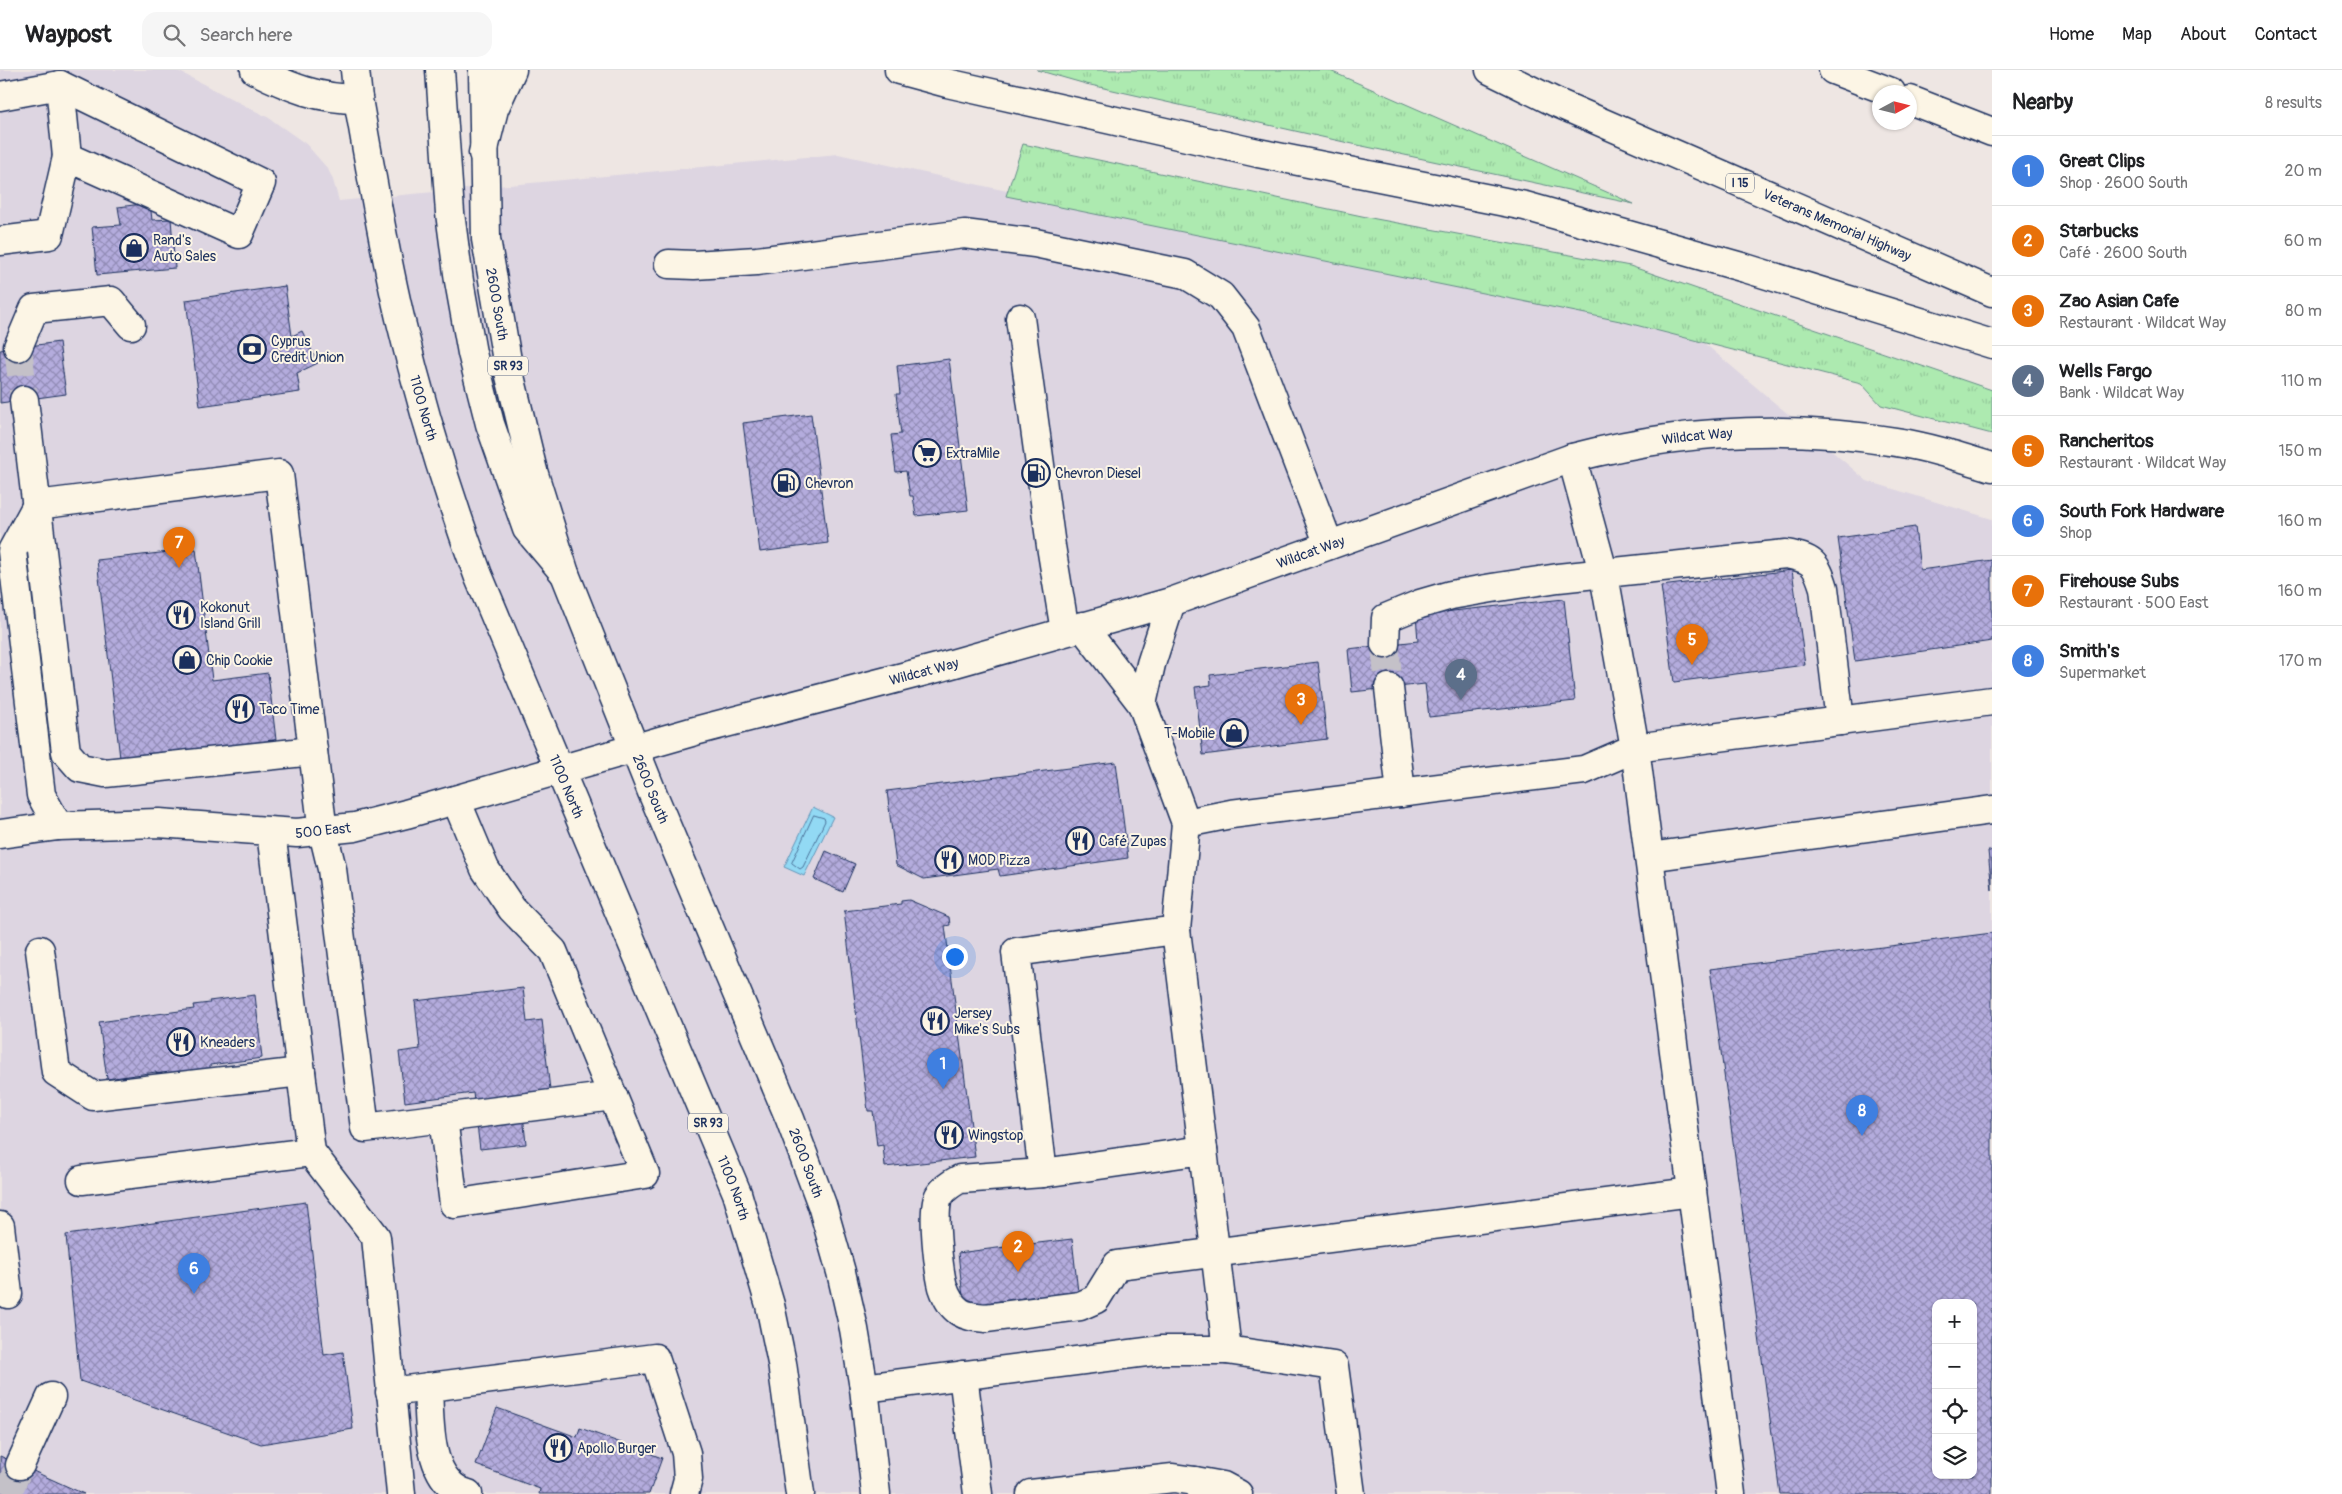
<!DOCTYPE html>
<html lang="en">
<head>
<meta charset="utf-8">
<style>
	:root { --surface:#fff; --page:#f6f6f6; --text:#202124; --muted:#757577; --line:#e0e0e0; --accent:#111827 }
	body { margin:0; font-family:Pangolin,sans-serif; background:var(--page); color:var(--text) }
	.controls { position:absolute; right:15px; bottom:15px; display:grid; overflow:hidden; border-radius:10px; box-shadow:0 1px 4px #0004 }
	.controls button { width:45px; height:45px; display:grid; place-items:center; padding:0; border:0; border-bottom:1px solid var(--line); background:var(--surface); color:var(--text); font:25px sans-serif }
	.compass { position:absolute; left:1872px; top:15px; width:45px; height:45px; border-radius:50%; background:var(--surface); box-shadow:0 1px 4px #0004; rotate:83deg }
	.you { position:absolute; left:954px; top:886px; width:18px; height:18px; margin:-12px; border:4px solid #fff; border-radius:50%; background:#1a73e8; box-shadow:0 0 0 8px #1a73e833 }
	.badge { display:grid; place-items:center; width:32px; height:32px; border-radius:50%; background:var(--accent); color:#fff; font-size:16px; font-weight:700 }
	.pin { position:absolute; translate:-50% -41px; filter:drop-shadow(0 1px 2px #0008) }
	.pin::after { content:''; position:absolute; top:26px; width:18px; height:15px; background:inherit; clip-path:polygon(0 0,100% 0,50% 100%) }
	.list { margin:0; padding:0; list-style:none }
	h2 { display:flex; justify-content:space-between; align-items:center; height:65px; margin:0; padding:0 20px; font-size:21px }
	h2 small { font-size:16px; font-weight:400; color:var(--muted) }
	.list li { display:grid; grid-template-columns:32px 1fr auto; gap:15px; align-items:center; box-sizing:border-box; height:70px; padding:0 20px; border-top:1px solid var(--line) }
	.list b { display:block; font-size:19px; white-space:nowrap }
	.list p { margin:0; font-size:16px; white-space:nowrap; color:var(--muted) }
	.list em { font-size:16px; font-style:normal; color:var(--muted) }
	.icon { flex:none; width:28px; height:28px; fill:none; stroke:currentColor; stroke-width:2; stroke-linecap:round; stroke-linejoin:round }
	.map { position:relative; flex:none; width:1992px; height:1424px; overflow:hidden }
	header { display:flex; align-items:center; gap:30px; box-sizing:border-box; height:70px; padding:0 25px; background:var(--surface); border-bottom:1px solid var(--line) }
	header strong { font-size:24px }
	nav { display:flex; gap:28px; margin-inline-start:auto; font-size:18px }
	.search { width:350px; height:45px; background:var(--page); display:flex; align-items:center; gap:12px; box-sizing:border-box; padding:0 18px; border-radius:15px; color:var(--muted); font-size:19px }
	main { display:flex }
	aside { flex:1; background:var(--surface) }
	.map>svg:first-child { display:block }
	.built { fill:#ddd5e1; fill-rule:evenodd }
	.grass { fill:url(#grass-tufts); stroke:#648c87 }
	.water { fill:#92d9f4; stroke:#6295b8 }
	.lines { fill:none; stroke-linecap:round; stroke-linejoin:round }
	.shore { stroke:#4b739a; stroke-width:1 }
	.building { fill:url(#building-cross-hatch); stroke:#1b2f5e; fill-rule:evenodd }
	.minor-tunnel { stroke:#c4c1c8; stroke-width:28; stroke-dasharray:28 14; stroke-linecap:butt }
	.minor-casing { stroke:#1b2f5e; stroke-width:31 }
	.major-casing { stroke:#1b2f5e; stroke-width:31 }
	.highway-casing { stroke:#1b2f5e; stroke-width:31 }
	.minor { stroke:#fcf5e5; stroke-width:28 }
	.major { stroke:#fcf5e5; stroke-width:28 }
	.highway { stroke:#fcf5e5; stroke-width:28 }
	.labels { text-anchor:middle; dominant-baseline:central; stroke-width:4; stroke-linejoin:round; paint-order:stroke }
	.shield { fill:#fcf5e5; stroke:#5e6a86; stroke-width:1 }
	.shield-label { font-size:12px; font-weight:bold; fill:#1b2f5e }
	.street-label { font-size:14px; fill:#1b2f5e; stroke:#fcf5e5 }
	.poi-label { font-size:14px; fill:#1b2f5e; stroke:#fcf5e5; text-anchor:start }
</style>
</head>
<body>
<header>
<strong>Waypost</strong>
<div class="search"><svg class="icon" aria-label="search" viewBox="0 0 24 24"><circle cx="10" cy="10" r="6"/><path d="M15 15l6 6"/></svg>Search here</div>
<nav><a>Home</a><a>Map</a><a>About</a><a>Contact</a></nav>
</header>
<main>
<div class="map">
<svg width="1992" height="1424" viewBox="0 0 1992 1424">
	<defs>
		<pattern id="grass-tufts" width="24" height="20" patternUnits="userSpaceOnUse" patternTransform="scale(1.25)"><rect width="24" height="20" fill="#adeab0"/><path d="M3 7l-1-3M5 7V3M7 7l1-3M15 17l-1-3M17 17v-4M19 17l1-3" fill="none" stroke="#94c99a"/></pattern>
		<pattern id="building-cross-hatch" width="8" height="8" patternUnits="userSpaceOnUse" patternTransform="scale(1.25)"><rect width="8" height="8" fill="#b4acdd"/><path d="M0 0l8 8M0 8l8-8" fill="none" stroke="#928cb6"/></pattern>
	</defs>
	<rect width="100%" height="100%" fill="#eee6e3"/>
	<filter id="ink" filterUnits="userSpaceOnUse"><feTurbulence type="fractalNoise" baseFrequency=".02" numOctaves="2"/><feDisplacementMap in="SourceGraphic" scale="10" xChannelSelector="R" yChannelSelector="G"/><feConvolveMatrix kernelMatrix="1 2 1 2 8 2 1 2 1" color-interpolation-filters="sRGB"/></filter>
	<g filter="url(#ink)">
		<!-- built -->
		<path class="built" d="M0,0H176L269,48L306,74L328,99L333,110L339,131L838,84L1089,139L1684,256L1867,411L1992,449V1424H0ZM1936,1233H1973V1405H1936Z"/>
		<!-- grass -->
		<path class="grass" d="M1037,0H1328L1634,134L1353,74L1086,14Z
			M1023,74L1376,149L1630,196L1992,320V364L1881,335L1861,313L1620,251L1006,126Z"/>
		<!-- water -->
		<path class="water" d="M813,737L833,747L804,806L784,797Z"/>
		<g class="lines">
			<!-- shore -->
			<path class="shore" d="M814,745L824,748L825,751L803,797L800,799L792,793Z"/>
		</g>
		<!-- building -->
		<path class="building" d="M150,133L152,150L171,149L175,198L97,205L92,157L121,155L118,137Z
			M285,216L292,266L302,261L318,293L297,303L300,322L200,336L186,230Z
			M59,272L66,324L0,333V280Z
			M949,289L968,440L916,446L913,426H910L906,401L896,402L891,365L901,364L896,324H900L897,296Z
			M811,344L828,473L760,482L743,353Z
			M1915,457L1920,500L1992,490V571L1855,591L1838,468Z
			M196,479L212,610L268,603L276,670L120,688L97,490Z
			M1792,500L1805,595L1674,612L1661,516Z
			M1564,529L1575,631L1429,647L1425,614L1352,622L1348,579L1418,571L1416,545Z
			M1318,592L1327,669L1203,685L1195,617L1211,615L1210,605Z
			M1116,692L1128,788L1000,806L998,799L924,809L896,795L887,721Z
			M826,781L855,794L843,822L814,809Z
			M1988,781H1992V820Z
			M909,830L949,847L950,855L945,856L975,1087L885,1097L883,1075L877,1076L873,1041H868L844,841L901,834V831Z
			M1992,863V1424H1780L1710,899ZM1936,1233H1973V1405H1936Z
			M523,918L527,952L542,950L550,1020L521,1024L526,1074L480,1079L473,1023L405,1032L399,982L420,979L415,931Z
			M255,925L262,988L210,995V999L157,1006L156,1002L107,1009L99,952L194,939L193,935L210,933L209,931Z
			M306,1132L324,1285L343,1282L353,1359L261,1374L80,1311L66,1165Z
			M1072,1169L1078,1222L1057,1224L1059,1238L1041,1240L1039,1226L964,1236L958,1183L1005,1177V1173L1029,1170L1030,1174Z
			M497,1338L577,1367L580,1358L662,1388L649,1424H539L540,1419L476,1395Z
			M0,1386L84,1424H0Z"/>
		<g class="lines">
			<!-- minor-tunnel -->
			<path class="minor-tunnel" d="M18,277L24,330
				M1385,574L1389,618
				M7,1424L20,1395"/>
			<defs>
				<g id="minor">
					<path d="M255,0C289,17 319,29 358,29"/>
					<path d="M60,15L67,87"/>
					<path d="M0,26L60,15L261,113L239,164L67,87L49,165L0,171"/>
					<path d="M669,194L694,195L757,191L964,164L1035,173L1185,204L1221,226L1246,258L1329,475"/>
					<path d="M1020,248L1051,476L1065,561"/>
					<path d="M18,277L34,239L111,231L131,255"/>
					<path d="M24,330L66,682L80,698L105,703L313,681"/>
					<path d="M1385,574L1386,548L1420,534L1451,525L1492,518L1558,508L1786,484C1812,489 1816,492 1824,518L1840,651"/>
					<path d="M1389,618L1401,723"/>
					<path d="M1142,634L1151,594L1171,532"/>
					<path d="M1186,753L1231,744L1584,700L1635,678L1604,505L1572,388"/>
					<path d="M58,756L41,725L12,481L37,435L279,404L323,762L332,799L365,1058L443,1048L454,1134L645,1104L553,881L512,839L485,799L456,730"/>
					<path d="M271,762L311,1082L376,1167L401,1424"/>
					<path id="s1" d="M0,764L58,756L159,753L297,763L355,757L406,744L695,661L941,597L1171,532L1572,388C1678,360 1787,354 1896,372C1929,377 1960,387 1992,397"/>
					<path d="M1649,787L1992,740"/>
					<path d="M1176,860L1203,1080"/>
					<path d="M40,880L56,1002L93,1026L301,1002"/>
					<path d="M443,1048L613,1026"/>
					<path d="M1043,1103L960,1109C952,1113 944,1118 939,1126C931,1139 939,1201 943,1217C946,1226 952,1237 960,1242C968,1247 977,1247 986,1248L1080,1236L1096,1229L1117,1195L1692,1122"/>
					<path d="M82,1110L311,1082"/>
					<path d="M0,1156L8,1224"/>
					<path d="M1227,1280L1334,1296L1351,1424"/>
					<path d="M963,1305L978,1424"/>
					<path d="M428,1317C430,1352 426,1412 468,1424"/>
					<path d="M864,1318L1162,1280H1227L1203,1080L1043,1103L1016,882L1176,860L1186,753L1142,634L1082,556"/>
					<path d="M390,1322L655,1288L686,1383L688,1409L684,1424"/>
					<path d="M20,1395L51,1327"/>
					<path d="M1195,1411L1223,1416L1238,1424"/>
					<path d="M1031,1424L1173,1408L1195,1411L1205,1424"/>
					<path d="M1731,1424L1635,678L1992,631"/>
				</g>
				<g id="major">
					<path id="s2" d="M355,0L358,29C371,102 383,176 400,248C421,336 447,421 478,505L737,1123L770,1235L782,1293L800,1424"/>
					<path id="s3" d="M483,0L486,169L509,302L533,401L565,504L652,722L790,1049L822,1135L841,1202L854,1259L864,1318L876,1424"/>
				</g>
				<g id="highway">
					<path d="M440,0L450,143L459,211L472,283L490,354L527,459L565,504"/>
					<path d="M899,0L947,13L1258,83L1525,136L1745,198L1992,274"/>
					<path id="s4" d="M1490,0L1555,32L1992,222"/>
					<path d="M1833,0L1891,22"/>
					<path d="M1910,30L1992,62"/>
					<path d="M483,83L494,39L512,0"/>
				</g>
			</defs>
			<!-- minor casing -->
			<use href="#minor" class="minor-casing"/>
			<!-- major casing -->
			<use href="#major" class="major-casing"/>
			<!-- highway casing -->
			<use href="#highway" class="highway-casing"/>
			<!-- minor -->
			<use href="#minor" class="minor"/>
			<!-- major -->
			<use href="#major" class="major"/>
			<!-- highway -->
			<use href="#highway" class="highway"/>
		</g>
	</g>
	<!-- icons -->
	<defs>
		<symbol id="shop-ring" viewBox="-11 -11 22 22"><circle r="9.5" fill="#fcf5e5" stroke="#1b2f5e" stroke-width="1.5"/><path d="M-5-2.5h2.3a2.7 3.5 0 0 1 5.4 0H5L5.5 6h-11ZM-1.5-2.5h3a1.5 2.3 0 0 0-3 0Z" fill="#1b2f5e"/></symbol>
		<symbol id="bank-ring" viewBox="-11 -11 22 22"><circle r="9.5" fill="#fcf5e5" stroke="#1b2f5e" stroke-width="1.5"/><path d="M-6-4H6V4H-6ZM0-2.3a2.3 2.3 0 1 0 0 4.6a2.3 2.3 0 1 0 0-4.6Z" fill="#1b2f5e"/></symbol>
		<symbol id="supermarket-ring" viewBox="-11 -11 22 22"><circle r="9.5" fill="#fcf5e5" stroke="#1b2f5e" stroke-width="1.5"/><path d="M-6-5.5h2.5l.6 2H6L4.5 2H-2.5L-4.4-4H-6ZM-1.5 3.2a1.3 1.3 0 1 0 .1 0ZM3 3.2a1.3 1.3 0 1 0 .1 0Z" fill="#1b2f5e"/></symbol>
		<symbol id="fuel-ring" viewBox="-11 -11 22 22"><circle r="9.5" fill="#fcf5e5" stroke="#1b2f5e" stroke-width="1.5"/><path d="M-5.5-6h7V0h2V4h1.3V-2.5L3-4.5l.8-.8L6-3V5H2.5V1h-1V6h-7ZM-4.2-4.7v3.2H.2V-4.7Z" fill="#1b2f5e"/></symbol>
		<symbol id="restaurant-ring" viewBox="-11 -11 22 22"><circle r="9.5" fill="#fcf5e5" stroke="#1b2f5e" stroke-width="1.5"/><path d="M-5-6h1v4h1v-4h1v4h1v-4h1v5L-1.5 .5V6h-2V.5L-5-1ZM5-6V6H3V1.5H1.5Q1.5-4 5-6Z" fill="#1b2f5e"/></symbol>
	</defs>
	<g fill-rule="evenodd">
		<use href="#shop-ring" x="118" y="162" width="32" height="32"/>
		<use href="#bank-ring" x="236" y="263" width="32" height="32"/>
		<use href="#supermarket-ring" x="911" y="367" width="32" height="32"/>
		<use href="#fuel-ring" x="1020" y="387" width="32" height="32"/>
		<use href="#fuel-ring" x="770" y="397" width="32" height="32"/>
		<use href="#restaurant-ring" x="165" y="529" width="32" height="32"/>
		<use href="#shop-ring" x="171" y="574" width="32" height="32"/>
		<use href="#restaurant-ring" x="224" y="623" width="32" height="32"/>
		<use href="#shop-ring" x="1218" y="647" width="32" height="32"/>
		<use href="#restaurant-ring" x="1064" y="755" width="32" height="32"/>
		<use href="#restaurant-ring" x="933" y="774" width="32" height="32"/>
		<use href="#restaurant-ring" x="919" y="935" width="32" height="32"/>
		<use href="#restaurant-ring" x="165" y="956" width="32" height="32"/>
		<use href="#restaurant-ring" x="933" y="1049" width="32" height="32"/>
		<use href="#restaurant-ring" x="542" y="1362" width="32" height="32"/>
	</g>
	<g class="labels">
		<!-- shield labels -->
		<g class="shield">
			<rect x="1726" y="103.5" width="28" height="19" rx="4"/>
			<rect x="488" y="286.5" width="40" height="19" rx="4"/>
			<rect x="688" y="1043.5" width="40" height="19" rx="4"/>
		</g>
		<g class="shield-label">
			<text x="1740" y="113">I 15</text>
			<text x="508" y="296">SR 93</text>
			<text x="708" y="1053">SR 93</text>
		</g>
		<!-- street labels -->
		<g class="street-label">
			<text stroke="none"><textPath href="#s4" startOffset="380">Veterans Memorial Highway</textPath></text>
			<text stroke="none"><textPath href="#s3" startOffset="235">2600 South</textPath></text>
			<text stroke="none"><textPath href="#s2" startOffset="345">1100 North</textPath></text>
			<text stroke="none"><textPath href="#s1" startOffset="1756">Wildcat Way</textPath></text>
			<text stroke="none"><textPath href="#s1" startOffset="1351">Wildcat Way</textPath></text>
			<text stroke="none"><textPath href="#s1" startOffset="946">Wildcat Way</textPath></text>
			<text stroke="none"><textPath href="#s2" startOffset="750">1100 North</textPath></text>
			<text stroke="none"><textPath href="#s3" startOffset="745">2600 South</textPath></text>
			<text stroke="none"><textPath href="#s1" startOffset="324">500 East</textPath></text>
			<text stroke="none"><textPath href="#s3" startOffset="1150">2600 South</textPath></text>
			<text stroke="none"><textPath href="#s2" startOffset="1185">1100 North</textPath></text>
		</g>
		<!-- poi labels -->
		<g class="poi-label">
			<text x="153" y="170">Rand's<tspan x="153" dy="16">Auto Sales</tspan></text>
			<text x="271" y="271">Cyprus<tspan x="271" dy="16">Credit Union</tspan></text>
			<text x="946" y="383">ExtraMile</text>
			<text x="1055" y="403">Chevron Diesel</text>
			<text x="805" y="413">Chevron</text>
			<text x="200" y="537">Kokonut<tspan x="200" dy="16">Island Grill</tspan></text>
			<text x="206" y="590">Chip Cookie</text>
			<text x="259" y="639">Taco Time</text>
			<text x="1215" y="663" text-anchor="end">T-Mobile</text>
			<text x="1099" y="771">Café Zupas</text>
			<text x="968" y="790">MOD Pizza</text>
			<text x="954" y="943">Jersey<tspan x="954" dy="16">Mike's Subs</tspan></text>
			<text x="200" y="972">Kneaders</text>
			<text x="968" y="1065">Wingstop</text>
			<text x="577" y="1378">Apollo Burger</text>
		</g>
	</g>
</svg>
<div class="controls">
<button>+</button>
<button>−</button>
<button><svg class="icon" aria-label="locate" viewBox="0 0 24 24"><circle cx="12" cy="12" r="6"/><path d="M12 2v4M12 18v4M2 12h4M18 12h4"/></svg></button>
<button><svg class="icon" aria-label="layers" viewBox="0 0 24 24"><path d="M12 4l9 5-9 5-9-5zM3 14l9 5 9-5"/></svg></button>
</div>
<svg class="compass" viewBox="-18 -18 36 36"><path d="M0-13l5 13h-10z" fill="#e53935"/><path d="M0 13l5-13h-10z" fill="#757577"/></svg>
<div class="you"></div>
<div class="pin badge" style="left:943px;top:1019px;background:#3f7fe0">1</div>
<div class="pin badge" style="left:1018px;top:1202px;background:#e8710a">2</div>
<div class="pin badge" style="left:1301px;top:655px;background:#e8710a">3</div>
<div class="pin badge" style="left:1461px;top:630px;background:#5c6f8a">4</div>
<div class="pin badge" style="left:1692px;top:595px;background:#e8710a">5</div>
<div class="pin badge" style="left:194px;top:1224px;background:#3f7fe0">6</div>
<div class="pin badge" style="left:179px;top:498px;background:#e8710a">7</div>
<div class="pin badge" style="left:1862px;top:1066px;background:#3f7fe0">8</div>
</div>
<aside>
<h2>Nearby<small>8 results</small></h2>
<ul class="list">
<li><span class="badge" style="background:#3f7fe0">1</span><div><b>Great Clips</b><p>Shop · 2600 South</p></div><em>20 m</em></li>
<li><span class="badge" style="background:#e8710a">2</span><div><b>Starbucks</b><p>Café · 2600 South</p></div><em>60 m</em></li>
<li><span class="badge" style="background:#e8710a">3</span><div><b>Zao Asian Cafe</b><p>Restaurant · Wildcat Way</p></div><em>80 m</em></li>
<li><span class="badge" style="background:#5c6f8a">4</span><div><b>Wells Fargo</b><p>Bank · Wildcat Way</p></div><em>110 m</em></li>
<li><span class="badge" style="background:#e8710a">5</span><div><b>Rancheritos</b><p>Restaurant · Wildcat Way</p></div><em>150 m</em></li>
<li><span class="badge" style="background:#3f7fe0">6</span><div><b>South Fork Hardware</b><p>Shop</p></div><em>160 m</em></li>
<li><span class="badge" style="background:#e8710a">7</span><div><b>Firehouse Subs</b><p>Restaurant · 500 East</p></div><em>160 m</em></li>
<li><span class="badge" style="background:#3f7fe0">8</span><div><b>Smith's</b><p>Supermarket</p></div><em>170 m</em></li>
</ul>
</aside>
</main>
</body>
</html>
